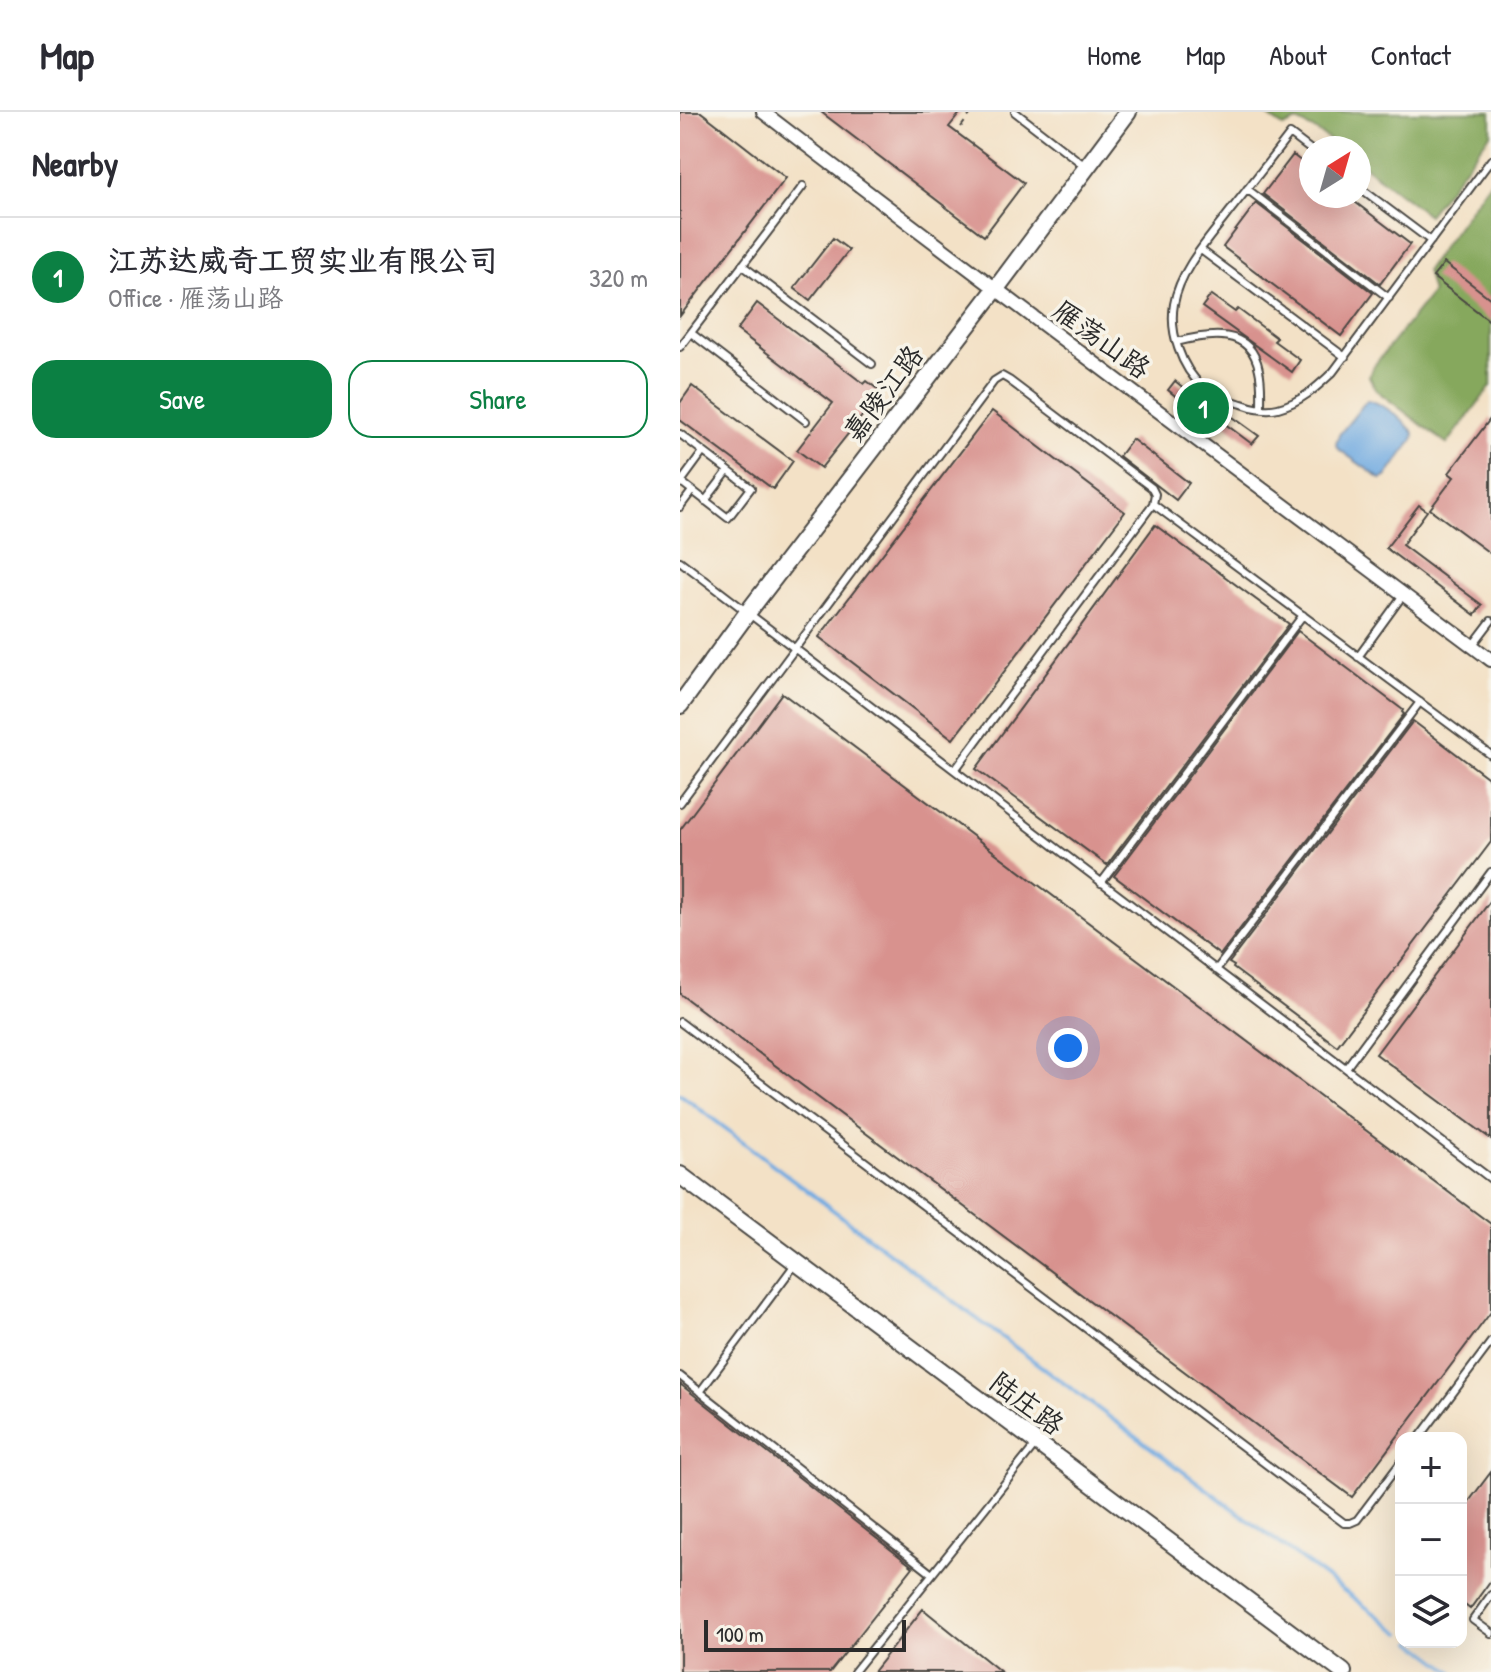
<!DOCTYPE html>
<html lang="en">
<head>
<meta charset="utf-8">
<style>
	:root { --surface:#fff; --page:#f7f7f7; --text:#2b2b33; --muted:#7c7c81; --line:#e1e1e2; --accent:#0b8043 }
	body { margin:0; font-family:"Patrick Hand","LXGW WenKai TC",sans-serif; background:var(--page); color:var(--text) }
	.controls { position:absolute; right:24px; bottom:24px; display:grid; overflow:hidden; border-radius:16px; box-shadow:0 8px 32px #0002 }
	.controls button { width:72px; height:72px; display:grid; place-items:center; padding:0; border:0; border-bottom:2px solid var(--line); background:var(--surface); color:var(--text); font:40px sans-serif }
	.compass { position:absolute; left:619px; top:24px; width:72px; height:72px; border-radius:50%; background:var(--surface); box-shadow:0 8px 32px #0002; rotate:37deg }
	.scale { position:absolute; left:24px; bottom:20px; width:202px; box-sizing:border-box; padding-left:8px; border:4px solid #2b2b2b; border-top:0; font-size:22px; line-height:28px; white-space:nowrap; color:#2b2b2b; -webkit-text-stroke:6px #f7f3e8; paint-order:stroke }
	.you { position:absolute; left:388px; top:936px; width:28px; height:28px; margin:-20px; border:6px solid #fff; border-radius:50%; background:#1a73e8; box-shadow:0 0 0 12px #1a73e833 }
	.badge { display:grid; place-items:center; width:52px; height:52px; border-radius:50%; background:var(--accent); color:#fff; font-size:26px; font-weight:700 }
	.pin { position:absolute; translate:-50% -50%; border:4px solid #fff; box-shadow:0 2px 8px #0006 }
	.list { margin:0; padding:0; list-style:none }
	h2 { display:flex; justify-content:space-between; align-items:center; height:104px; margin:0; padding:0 32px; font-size:34px }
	h2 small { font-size:26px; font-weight:400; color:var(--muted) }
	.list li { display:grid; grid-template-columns:52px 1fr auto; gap:24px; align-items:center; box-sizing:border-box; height:120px; padding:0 32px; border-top:2px solid var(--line) }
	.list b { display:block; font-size:30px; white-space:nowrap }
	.list p { margin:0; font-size:26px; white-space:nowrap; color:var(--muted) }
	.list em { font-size:26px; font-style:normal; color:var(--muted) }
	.actions { display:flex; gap:16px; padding:24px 32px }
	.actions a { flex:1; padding:18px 0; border:2px solid var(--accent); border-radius:24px; text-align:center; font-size:28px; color:var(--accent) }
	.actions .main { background:var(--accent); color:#fff }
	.icon { flex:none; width:44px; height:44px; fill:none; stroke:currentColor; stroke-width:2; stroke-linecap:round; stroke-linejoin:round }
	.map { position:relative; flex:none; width:811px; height:1560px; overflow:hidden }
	header { display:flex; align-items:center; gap:48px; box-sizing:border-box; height:112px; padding:0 40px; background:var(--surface); border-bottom:2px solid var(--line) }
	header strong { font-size:38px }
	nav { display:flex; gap:44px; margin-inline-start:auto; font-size:28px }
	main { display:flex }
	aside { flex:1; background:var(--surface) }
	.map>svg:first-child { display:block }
	.forest { fill:#86a85d; stroke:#586a44; stroke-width:2 }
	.water { fill:#71aae1; stroke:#4e6a86; stroke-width:2 }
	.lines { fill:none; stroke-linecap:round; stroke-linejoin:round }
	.stream { stroke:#71aae1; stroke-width:4 }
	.building { fill:#d8928e }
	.service-casing { stroke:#494642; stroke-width:10 }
	.minor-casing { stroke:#494642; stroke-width:16 }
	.tertiary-casing { stroke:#494642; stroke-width:20 }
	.path { stroke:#494642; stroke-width:2; stroke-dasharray:6 6; stroke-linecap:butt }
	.service { stroke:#fff; stroke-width:6 }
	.minor { stroke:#fff; stroke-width:12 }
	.tertiary { stroke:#fff; stroke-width:16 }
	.labels { text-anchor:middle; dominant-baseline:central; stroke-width:7; stroke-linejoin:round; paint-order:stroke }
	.street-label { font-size:28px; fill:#2b2b2b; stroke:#f7f3e8 }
</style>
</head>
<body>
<header>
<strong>Map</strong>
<nav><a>Home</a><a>Map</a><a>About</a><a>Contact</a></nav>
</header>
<main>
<aside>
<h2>Nearby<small></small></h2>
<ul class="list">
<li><span class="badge">1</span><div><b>江苏达威奇工贸实业有限公司</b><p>Office · 雁荡山路</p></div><em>320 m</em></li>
</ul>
<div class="actions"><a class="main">Save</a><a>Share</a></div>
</aside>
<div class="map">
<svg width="811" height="1560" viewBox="0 0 811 1560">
	<rect width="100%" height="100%" fill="#f7f3e8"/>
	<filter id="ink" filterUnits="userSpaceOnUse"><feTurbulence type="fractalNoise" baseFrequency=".0125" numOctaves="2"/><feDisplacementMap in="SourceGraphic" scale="16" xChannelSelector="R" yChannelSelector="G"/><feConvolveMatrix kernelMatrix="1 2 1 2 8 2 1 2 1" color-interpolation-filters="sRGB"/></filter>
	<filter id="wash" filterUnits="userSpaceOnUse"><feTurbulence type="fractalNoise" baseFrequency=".006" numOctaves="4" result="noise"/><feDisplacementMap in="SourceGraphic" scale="32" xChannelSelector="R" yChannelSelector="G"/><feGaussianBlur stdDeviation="1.8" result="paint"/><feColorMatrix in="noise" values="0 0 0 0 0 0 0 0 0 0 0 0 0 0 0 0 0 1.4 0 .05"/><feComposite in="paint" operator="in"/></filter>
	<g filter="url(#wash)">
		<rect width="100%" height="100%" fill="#f3e1c6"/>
		<!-- forest -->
		<path class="forest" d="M582,0H811V21L748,103L679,50V36H661L633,17L617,9L603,15Z
			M811,68V274L767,332L696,278L689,264L693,255L752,181L746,158Z"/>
		<!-- water -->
		<path class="water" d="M687,288C704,291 723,308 734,321L733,328L706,365L701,367L657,336L656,331L659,323Z"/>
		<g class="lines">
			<!-- stream -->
			<path class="stream" d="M0,982L281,1195L721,1521
				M733,1530L773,1560"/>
		</g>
		<g id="blocks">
			<!-- building -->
			<path class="building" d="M0,0H21L106,66L0,204Z
				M141,0H281L269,15L344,71L304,124Z
				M613,43L631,57V84H667L730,132L700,172L583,82Z
				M576,91L693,181L661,224L543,135Z
				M153,126L169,138L130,188L114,176Z
				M764,151L811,187V210L753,165Z
				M531,183L555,200L558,197L597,226L594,229L620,248L612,260L522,195Z
				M77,191L184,272L187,269L201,280L141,356L117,338L153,291L57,218Z
				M495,269L510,281L503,290L488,278Z
				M12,274L113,349L93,377L0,308V291Z
				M312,299L445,400L273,627L139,525Z
				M550,303L579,324L572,332L544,311Z
				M811,306V442L750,397L774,365L769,361Z
				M452,327L509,371L496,388L439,344Z
				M739,393L747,399L722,433L802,493L795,503L706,436Z
				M475,413L609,512L427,753L296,657Z
				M618,519L723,598L722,600L724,602L540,843L434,764Z
				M102,581L811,1112V1200L672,1385L0,882V718Z
				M733,609L811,668V730L657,934L553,856L554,854L549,851Z
				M811,788V1027L696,942Z
				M0,1272L233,1455L150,1560H0Z
				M811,1360V1468L790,1497L781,1490V1400Z
				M243,1497L321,1560H193Z"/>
		</g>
	</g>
	<g filter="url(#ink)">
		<use href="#blocks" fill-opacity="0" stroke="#494642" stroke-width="2"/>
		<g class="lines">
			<defs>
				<path id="service" d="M335,0L405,54
					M631,38L610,22C590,48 570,74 550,99C529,127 500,157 494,192C489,220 501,256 523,275C534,284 549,288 562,292C572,296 587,299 598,296C621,290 636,276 653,260L811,48
					M679,75L751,129
					M567,77L709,186
					M521,138L665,245
					M62,153L192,252
					M11,221L126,309
					M496,230C528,222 571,214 579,258C582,270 581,283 581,296
					M0,235L123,74
					M496,311L523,275
					M0,322L71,376L48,406L0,369
					M1,370L23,340
					M25,389L48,359
					M473,392L811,643
					M0,395L12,379
					M0,449L811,1067
					M792,534L811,509
					M678,545L723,483
					M0,691L314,269L322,264L329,268L472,376L475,382L473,392L275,658
					M421,771L623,503
					M536,858L740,590
					M0,910L664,1411H670L677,1408L721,1350
					M666,956L811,760
					M0,1264L252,1462
					M20,1280L116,1151
					M739,1326L811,1230
					M811,1483L793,1508L811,1521
					M174,1560L357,1331"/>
				<path id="minor" d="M83,0C324,185 568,366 811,548"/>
				<path id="tertiary" d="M0,593L68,500L315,178L448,0
					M0,1063L663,1560"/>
			</defs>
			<!-- service casing -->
			<use href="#service" class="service-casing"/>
			<!-- minor casing -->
			<use href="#minor" class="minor-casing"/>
			<!-- tertiary casing -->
			<use href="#tertiary" class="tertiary-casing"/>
			<!-- path -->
			<path class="path" d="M281,15L292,0"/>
			<!-- service -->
			<use href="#service" class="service"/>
			<!-- minor -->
			<use href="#minor" class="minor"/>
			<!-- tertiary -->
			<use href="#tertiary" class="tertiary"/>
		</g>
	</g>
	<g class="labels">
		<!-- street labels -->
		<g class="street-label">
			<text transform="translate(422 227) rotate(36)">雁荡山路</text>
			<text transform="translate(203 281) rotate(-53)">嘉陵江路</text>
			<text transform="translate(347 1291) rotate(37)">陆庄路</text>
		</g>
	</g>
</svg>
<div class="controls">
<button>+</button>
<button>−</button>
<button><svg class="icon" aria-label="layers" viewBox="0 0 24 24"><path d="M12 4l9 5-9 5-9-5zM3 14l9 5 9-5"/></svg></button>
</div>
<svg class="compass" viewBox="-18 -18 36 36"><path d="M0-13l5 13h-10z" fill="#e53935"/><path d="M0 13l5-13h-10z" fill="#7c7c81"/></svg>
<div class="scale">100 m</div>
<div class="you"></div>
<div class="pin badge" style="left:523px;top:296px">1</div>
</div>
</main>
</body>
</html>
